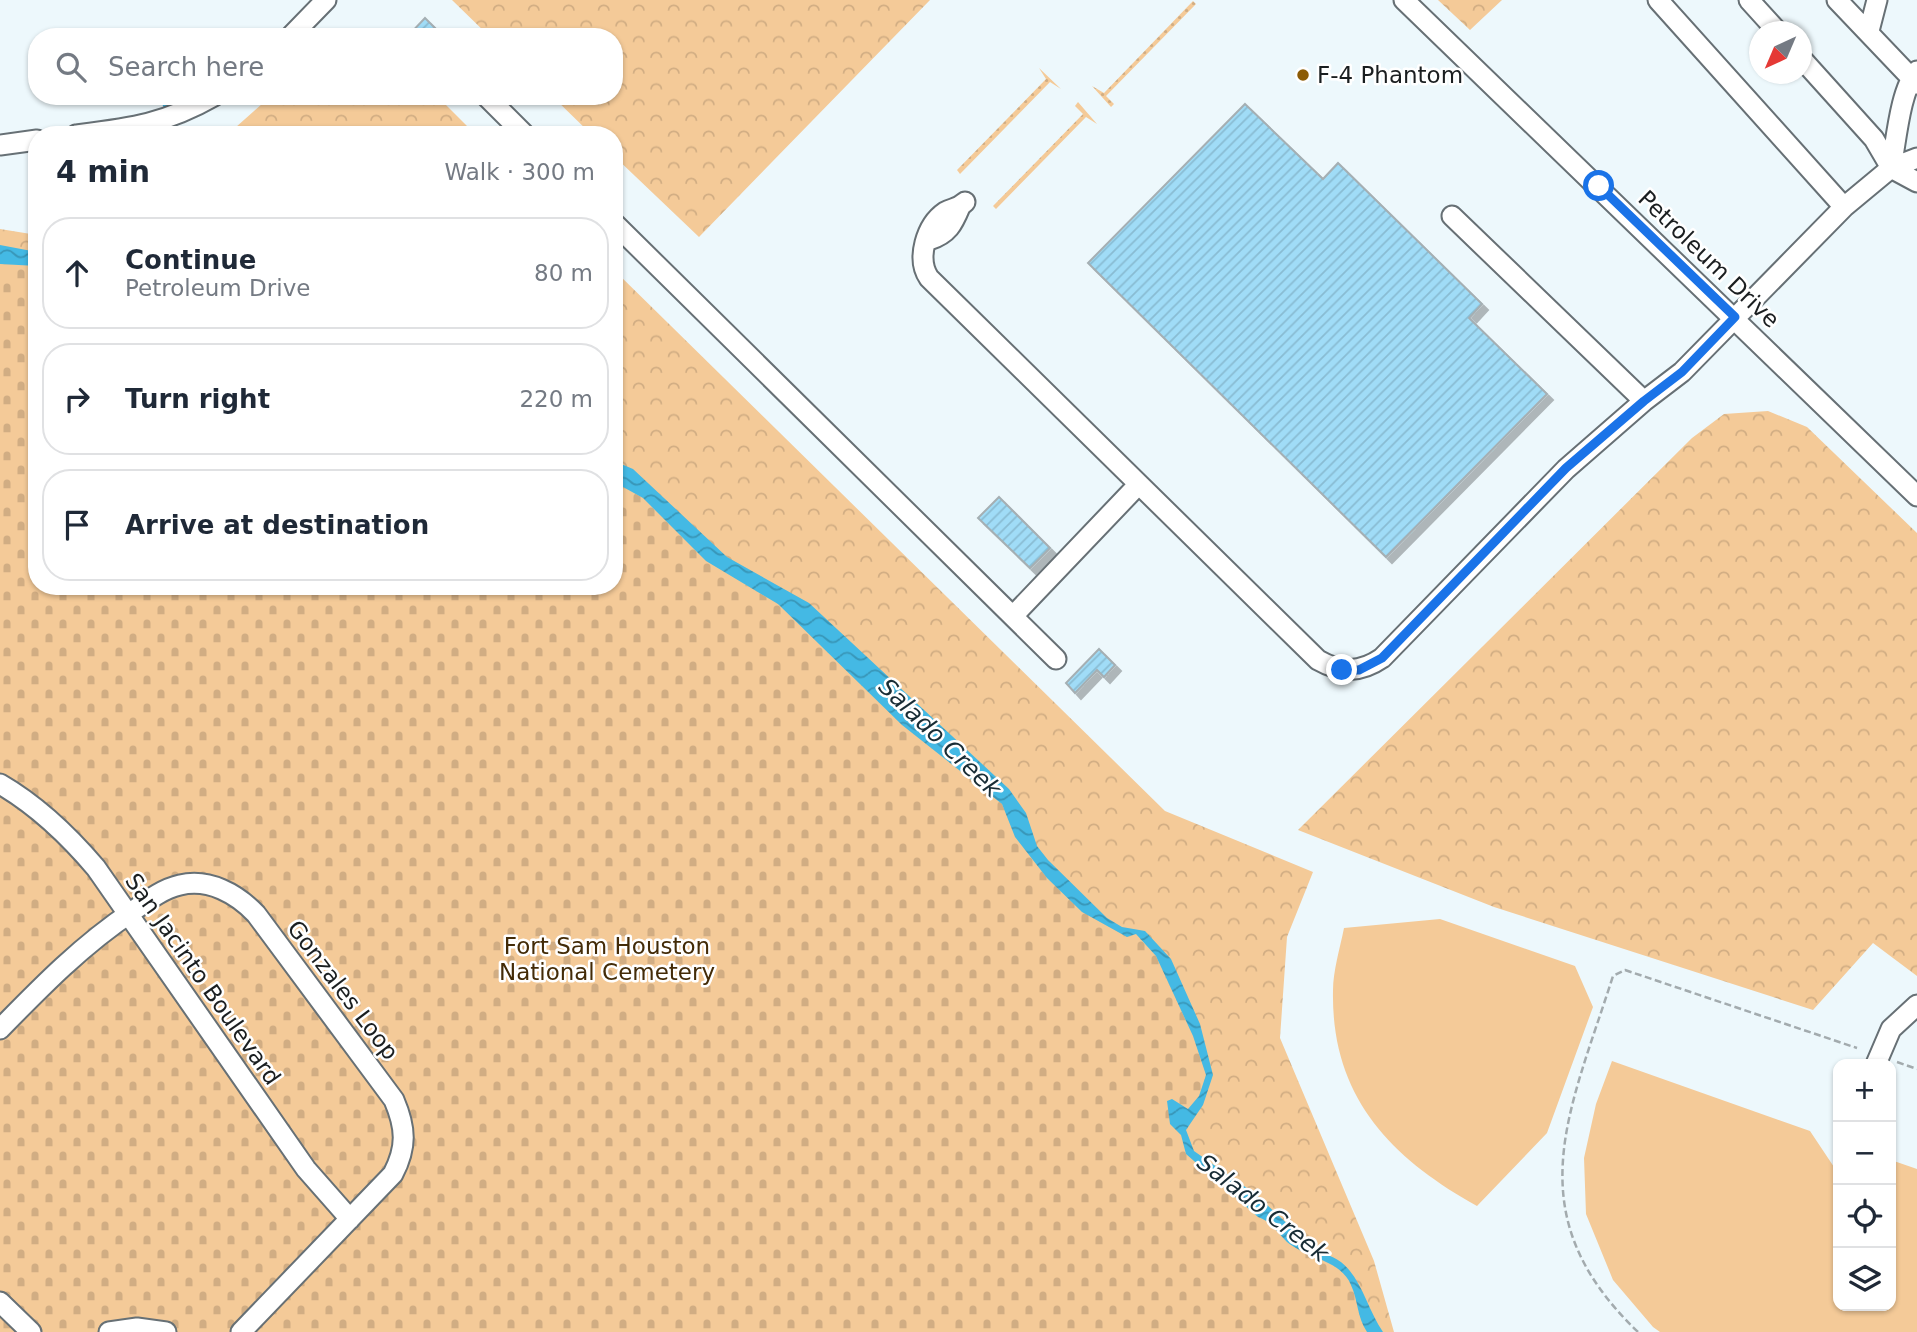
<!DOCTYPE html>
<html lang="en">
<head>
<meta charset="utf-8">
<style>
	:root { --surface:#fff; --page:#f6f6f7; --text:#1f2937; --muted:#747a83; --line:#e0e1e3 }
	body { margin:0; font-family:"DejaVu Sans",sans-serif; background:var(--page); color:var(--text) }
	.controls { position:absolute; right:21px; bottom:21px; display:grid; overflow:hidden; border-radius:14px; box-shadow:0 2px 5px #0004 }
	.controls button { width:63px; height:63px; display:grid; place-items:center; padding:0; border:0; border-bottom:2px solid var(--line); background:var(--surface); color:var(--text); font:35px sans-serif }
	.compass { position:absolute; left:1749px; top:21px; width:63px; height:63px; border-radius:50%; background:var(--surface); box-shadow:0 2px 5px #0004; rotate:224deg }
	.stop { position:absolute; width:21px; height:21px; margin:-16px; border:5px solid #1a73e8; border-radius:50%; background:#fff }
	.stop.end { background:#1a73e8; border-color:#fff; box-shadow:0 2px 7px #0008 }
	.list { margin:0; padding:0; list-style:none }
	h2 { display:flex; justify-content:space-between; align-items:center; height:91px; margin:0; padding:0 28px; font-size:30px }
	h2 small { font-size:23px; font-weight:400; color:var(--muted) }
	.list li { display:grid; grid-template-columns:46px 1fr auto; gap:21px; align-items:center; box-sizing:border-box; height:112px; margin:0 14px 14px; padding:0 14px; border:2px solid var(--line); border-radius:28px }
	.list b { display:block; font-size:26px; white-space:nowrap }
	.list p { margin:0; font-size:23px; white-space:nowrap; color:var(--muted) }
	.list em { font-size:23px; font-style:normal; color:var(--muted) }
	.icon { flex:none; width:38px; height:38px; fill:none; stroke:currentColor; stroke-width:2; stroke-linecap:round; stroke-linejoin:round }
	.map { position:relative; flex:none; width:1917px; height:1332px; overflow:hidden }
	.search { position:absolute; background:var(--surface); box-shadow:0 2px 5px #0004; left:28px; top:28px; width:595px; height:77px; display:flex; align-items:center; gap:18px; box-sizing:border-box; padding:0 24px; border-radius:28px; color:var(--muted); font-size:26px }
	.panel { position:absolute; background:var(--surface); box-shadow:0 2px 5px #0004; left:28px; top:126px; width:595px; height:469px; border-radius:28px }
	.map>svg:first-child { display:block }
	.grass { fill:url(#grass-dots) }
	.forest { fill:url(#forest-crowns) }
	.cemetery { fill:url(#cemetery-stones) }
	.green { fill:#f4ca98 }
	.water { fill:url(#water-waves) }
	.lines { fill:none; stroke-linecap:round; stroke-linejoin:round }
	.stream { stroke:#44b9e4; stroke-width:4.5 }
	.building { fill:url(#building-hatch); stroke:#a5afb3; stroke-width:2; filter:url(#shadow) }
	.minor-casing { stroke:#677075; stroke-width:23 }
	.path { stroke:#a3abae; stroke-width:2.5; stroke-dasharray:7 3.5; stroke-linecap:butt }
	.minor { stroke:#fff; stroke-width:19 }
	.route { stroke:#1a73e8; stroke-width:9 }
	.poi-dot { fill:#8c5b05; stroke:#fff; stroke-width:2.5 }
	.labels { text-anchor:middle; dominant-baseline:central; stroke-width:5; stroke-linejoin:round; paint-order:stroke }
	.poi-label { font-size:23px; fill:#1a1e20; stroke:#fff; text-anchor:start }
	.street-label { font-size:23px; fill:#1a1e20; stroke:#fff }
	.park-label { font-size:23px; fill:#432b07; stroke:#fff }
	.water-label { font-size:24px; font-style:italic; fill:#182c35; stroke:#fff }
</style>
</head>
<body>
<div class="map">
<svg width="1917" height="1332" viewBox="0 0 1917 1332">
	<defs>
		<pattern id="grass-dots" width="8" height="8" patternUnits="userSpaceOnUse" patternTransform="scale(1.75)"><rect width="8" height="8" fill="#f4ca98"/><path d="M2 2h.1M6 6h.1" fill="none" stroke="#d1ad83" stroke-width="1.8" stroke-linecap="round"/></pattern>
		<pattern id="forest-crowns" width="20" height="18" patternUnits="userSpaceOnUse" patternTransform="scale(1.75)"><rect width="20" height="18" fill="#f4ca98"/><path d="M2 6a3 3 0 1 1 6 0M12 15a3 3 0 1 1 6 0" fill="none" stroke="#d1ad83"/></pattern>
		<pattern id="cemetery-stones" width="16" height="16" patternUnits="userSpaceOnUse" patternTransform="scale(1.75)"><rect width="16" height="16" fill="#f4ca98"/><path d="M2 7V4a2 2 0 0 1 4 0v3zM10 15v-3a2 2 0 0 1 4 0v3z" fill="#d1ad83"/></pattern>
		<pattern id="water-waves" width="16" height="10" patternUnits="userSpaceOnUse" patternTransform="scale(1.75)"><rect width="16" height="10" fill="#44b9e4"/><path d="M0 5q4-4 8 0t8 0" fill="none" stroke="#3896b8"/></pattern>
		<pattern id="building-hatch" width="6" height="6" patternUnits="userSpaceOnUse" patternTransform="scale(1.75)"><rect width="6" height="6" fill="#a0dcf7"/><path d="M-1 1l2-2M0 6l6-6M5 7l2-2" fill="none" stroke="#89bcd3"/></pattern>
		<filter id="shadow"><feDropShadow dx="6" dy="6" stdDeviation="0" flood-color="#0004"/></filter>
	</defs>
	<rect width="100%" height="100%" fill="#edf8fc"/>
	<!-- grass -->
	<path class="grass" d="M1193,1L1196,4L1106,96L1114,104L1111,107L1092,86L1104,93Z
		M1039,68L1061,89L1050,82L960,174L957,170L1046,79Z
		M1078,102L1097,124L1086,117L996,209L993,206L1083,114L1075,106Z"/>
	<!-- forest -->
	<path class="forest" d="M452,0H930L699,237L614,156V135H592L552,96H614V37H490Z
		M1438,0H1502L1470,30Z
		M271,96H437L476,135H227Z
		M0,229L37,235V586H614V270L1165,811L1313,872L1287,937L1280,1038L1374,1261L1394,1332H574L0,582Z
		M1768,411L1807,427L1917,533V976L1873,943L1813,1010L1494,907L1298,830L1692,438L1724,414Z"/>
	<!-- cemetery -->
	<path class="cemetery" d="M0,264L37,266V586H614V482L643,498L706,561L778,604L902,725L1002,804L1015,837L1047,878L1082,912L1136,935L1156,956L1193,1036L1206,1075L1199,1096L1187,1110L1172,1099L1186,1154L1258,1217C1272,1222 1277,1232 1287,1242C1306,1258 1341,1260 1351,1285C1358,1300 1357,1317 1367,1332H0Z"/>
	<!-- green -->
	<path class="green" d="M1440,919L1575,966L1593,1007L1547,1133L1477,1206C1391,1158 1331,1097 1333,991C1333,971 1340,948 1344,928Z
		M1612,1061L1810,1131L1838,1173V1306H1891V1160L1917,1169V1332H1660L1653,1327L1613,1280L1586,1214L1584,1158L1596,1104Z"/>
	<!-- water -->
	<path class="water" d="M0,245L37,252V266L0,264Z
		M614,461L633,469L727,557L809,603L1009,789L1026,813L1037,846L1048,860L1107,918L1122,927L1145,931L1171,959L1200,1024L1213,1075L1203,1105L1186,1130L1194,1151L1254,1193L1319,1253C1359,1259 1363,1303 1383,1332H1367C1357,1317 1358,1300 1351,1285C1341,1260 1306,1258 1287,1242C1277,1232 1272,1222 1258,1217L1186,1154L1181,1135L1170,1124L1167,1101L1172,1099L1188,1109L1199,1096L1206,1075L1193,1036L1156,956L1136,934L1127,937L1082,912L1047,878L1015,837L1002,804L902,725L778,604L706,561L643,498L614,482Z"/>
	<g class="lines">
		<!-- stream -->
		<path class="stream" d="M162,96L167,111
			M175,126L179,135"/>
	</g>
	<!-- building -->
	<path class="building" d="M425,18L437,30L430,37H407Z
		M1245,104L1323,179L1338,163L1482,304L1469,318L1547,394L1386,557L1088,263Z
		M999,497L1050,548L1030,568L978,518Z
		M1099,649L1115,665L1104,677L1097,670L1075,693L1066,683Z"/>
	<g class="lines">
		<defs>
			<path id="minor" d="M1404,0L1917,496
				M1658,0L1844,207
				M1749,0L1778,32
				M1837,0L1917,84
				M1869,31L1877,0
				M290,37L326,0
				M1801,58L1874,139L1891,168L1917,182
				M486,96L525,135
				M76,135C131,128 165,124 214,96
				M0,145L37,140
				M1891,168C1896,143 1900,89 1917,71
				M965,202C958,209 952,208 945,212C926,225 916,259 929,278L1318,660C1341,673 1360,673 1382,658L1566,469L1644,401L1682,372L1844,207L1891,168L1917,158
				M1452,216L1644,401
				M614,223L1056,659
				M929,240C948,234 953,224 960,207
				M1013,616L1138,485
				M0,784C38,806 68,835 96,868L306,1169L350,1219
				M0,1029C42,986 82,945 133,911C147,901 162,889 180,885C209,878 237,894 256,914L394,1100C406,1128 407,1147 393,1174L241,1332
				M1876,1064L1891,1029L1917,1005
				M0,1302L31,1332
				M109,1332L137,1328L166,1332"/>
		</defs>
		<!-- minor casing -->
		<use href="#minor" class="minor-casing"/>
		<!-- path -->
		<path class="path" d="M1897,1062L1917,1069
			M1638,1332C1515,1214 1569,1114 1613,976L1625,970L1857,1048"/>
		<!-- minor -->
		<use href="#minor" class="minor"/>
	</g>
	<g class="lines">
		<!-- route -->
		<path class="route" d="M1342,670H1359L1382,658L1566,468L1644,401L1682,372L1735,317L1599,186"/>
	</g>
	<!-- markers -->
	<circle class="poi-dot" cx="1303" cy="75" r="7"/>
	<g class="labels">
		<!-- poi labels -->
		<g class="poi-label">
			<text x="1317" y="75">F-4 Phantom</text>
		</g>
		<!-- street labels -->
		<g class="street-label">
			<text transform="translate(1709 259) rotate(44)">Petroleum Drive</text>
			<text transform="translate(203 979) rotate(55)">San Jacinto Boulevard</text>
			<text transform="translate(343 990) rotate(53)">Gonzales Loop</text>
		</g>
		<!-- park labels -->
		<g class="park-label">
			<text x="607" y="946">Fort Sam Houston<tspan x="607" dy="26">National Cemetery</tspan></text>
		</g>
		<!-- water labels -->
		<g class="water-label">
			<text transform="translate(940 738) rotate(44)">Salado Creek</text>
			<text transform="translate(1263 1208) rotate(38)">Salado Creek</text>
		</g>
	</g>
</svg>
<div class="controls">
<button>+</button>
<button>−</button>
<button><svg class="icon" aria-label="locate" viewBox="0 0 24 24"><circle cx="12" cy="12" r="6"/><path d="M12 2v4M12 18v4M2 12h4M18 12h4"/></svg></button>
<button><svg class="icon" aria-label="layers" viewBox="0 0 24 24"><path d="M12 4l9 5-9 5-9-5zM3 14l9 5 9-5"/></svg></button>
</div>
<svg class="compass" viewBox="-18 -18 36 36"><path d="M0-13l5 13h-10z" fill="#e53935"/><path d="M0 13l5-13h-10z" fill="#747a83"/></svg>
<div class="stop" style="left:1599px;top:186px"></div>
<div class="stop end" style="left:1342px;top:670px"></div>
<div class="search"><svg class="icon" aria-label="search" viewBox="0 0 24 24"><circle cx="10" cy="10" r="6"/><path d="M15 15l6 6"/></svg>Search here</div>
<section class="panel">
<h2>4 min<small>Walk · 300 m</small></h2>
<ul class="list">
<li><svg class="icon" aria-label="ahead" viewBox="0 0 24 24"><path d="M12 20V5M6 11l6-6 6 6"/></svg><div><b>Continue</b><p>Petroleum Drive</p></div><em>80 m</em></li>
<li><svg class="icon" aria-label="right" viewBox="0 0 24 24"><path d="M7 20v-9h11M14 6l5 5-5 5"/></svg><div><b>Turn right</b></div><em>220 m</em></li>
<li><svg class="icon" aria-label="arrive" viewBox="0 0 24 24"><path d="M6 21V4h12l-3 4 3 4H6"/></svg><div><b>Arrive at destination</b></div></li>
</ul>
</section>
</div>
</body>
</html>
